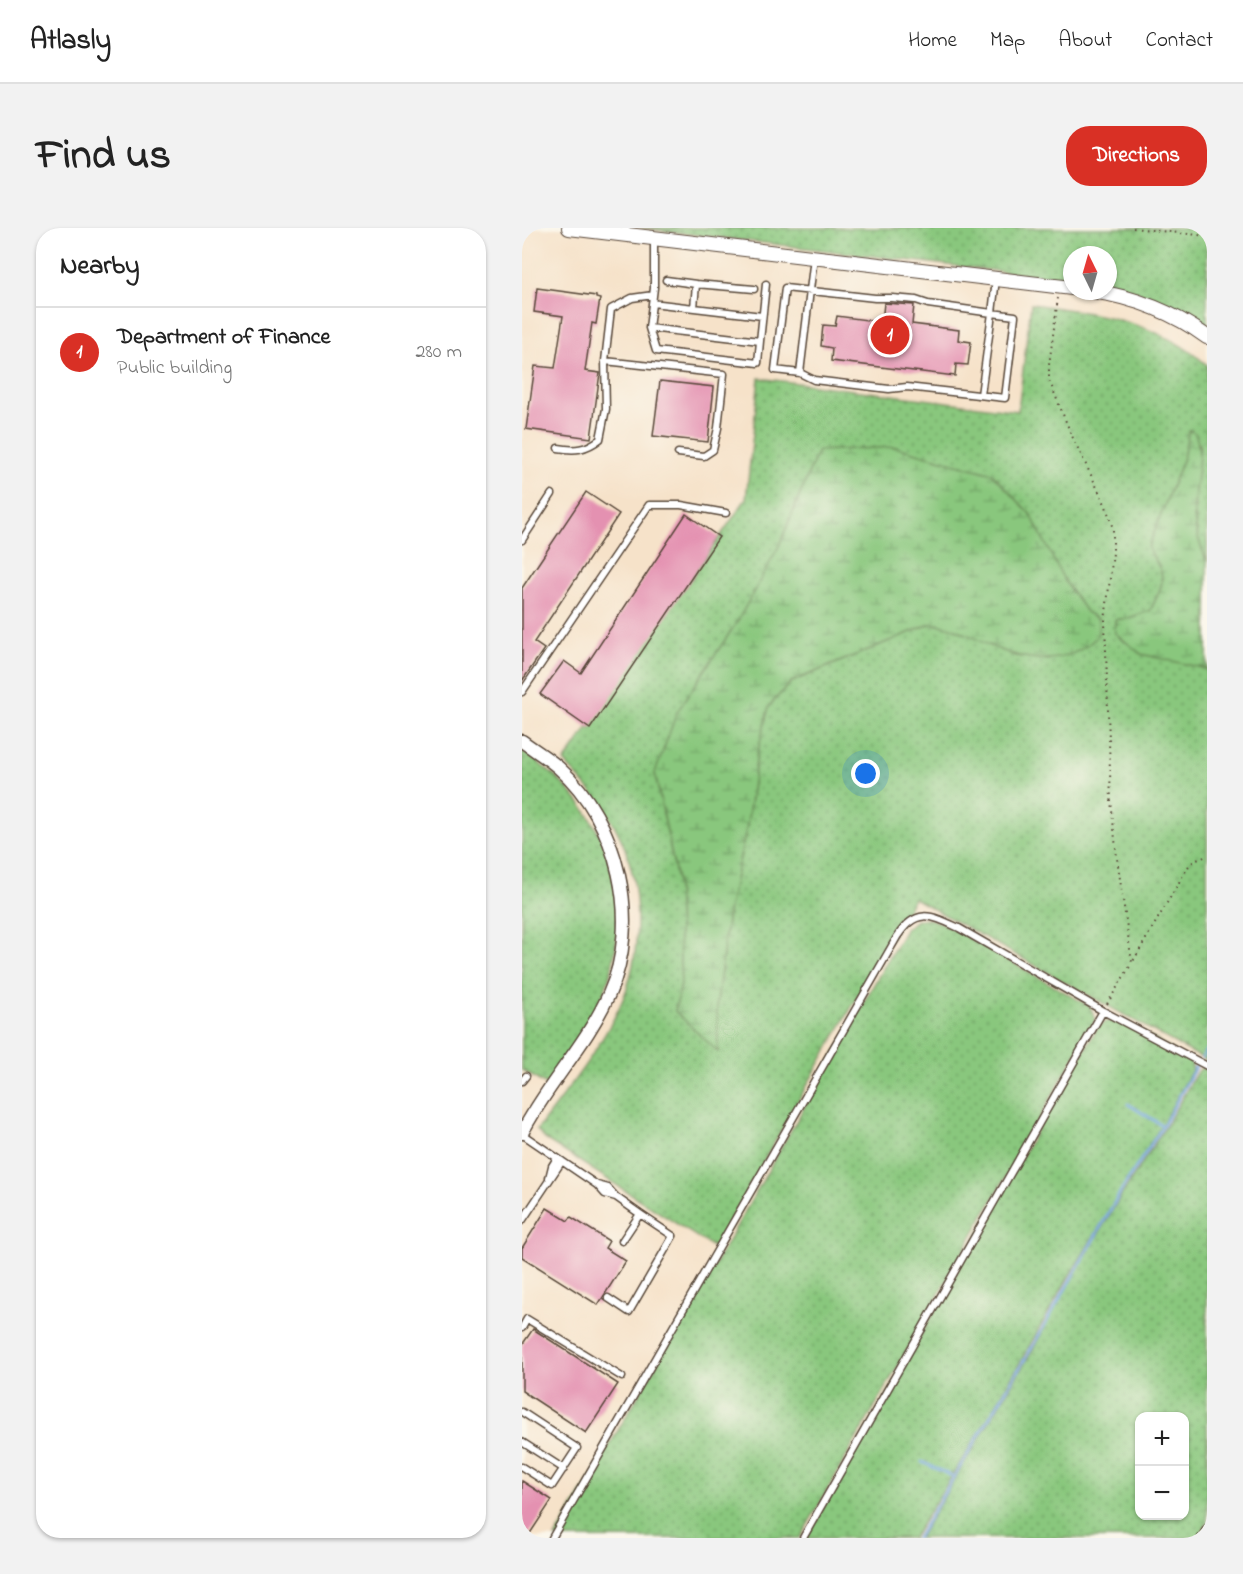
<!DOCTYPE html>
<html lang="en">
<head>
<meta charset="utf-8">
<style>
	:root { --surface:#fff; --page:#f2f2f2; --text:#222; --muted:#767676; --line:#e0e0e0; --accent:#d93025 }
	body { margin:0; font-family:"Indie Flower",sans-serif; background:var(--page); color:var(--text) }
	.controls { position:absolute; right:18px; bottom:18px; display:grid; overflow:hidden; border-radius:12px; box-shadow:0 2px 4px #0004 }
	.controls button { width:54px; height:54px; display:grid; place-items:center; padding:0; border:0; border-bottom:2px solid var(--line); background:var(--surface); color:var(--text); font:30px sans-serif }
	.compass { position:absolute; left:541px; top:18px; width:54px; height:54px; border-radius:50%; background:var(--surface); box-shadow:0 2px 4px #0004; rotate:355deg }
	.you { position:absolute; left:344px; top:546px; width:21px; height:21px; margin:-15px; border:4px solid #fff; border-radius:50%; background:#1a73e8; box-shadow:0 0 0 9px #1a73e833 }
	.badge { display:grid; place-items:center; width:39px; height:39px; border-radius:50%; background:var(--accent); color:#fff; font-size:20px; font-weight:700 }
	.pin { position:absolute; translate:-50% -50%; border:3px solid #fff; box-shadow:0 2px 6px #0006 }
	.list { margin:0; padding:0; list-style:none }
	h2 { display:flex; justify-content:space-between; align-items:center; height:78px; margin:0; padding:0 24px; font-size:26px }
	h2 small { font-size:20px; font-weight:400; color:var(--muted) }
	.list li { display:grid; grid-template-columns:39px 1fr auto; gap:18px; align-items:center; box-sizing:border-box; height:90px; padding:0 24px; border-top:2px solid var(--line) }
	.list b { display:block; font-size:22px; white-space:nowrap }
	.list p { margin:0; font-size:20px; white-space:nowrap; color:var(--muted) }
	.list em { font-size:20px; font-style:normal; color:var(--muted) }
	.map { position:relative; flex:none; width:685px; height:1310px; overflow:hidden; border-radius:24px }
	header { display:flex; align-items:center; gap:36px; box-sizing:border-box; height:84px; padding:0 30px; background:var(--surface); border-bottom:2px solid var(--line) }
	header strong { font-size:28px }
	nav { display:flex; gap:33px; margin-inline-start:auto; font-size:21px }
	.intro { display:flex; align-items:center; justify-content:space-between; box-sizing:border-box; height:144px; padding:0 36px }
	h1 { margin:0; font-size:42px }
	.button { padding:15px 27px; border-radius:24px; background:var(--accent); color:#fff; font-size:21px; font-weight:700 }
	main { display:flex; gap:36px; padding:0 36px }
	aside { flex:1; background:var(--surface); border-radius:24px; box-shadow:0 2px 4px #0004 }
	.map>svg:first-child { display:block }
	.grass { fill:url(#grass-dots); stroke:#62784e; stroke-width:1.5; fill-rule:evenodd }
	.wetland { fill:url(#wetland-marsh); stroke:#62784e; stroke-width:1.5 }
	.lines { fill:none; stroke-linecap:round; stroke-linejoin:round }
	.stream { stroke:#73a6df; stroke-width:3 }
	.building { fill:#e491b1 }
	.service-casing { stroke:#574638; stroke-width:9 }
	.minor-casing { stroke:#574638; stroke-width:15 }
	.tertiary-casing { stroke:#574638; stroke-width:16 }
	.path { stroke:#574638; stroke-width:2; stroke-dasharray:1.5 4.5; stroke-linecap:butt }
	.service { stroke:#fff; stroke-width:6 }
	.minor { stroke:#fff; stroke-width:12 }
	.tertiary { stroke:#fff; stroke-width:14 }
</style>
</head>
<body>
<header>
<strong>Atlasly</strong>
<nav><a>Home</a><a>Map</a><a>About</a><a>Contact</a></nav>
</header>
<div class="intro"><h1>Find us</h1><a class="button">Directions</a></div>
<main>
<aside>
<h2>Nearby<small></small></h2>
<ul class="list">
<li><span class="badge">1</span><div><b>Department of Finance</b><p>Public building</p></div><em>280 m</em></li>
</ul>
</aside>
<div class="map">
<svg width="685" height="1310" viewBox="0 0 685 1310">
	<defs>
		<pattern id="grass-dots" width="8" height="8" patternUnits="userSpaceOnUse" patternTransform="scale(1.5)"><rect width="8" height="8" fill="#89c77d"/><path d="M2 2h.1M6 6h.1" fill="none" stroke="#71a266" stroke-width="1.8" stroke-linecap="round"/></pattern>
		<pattern id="wetland-marsh" width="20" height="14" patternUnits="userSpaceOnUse" patternTransform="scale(1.5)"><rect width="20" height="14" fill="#89c77d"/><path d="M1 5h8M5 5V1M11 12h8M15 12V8" fill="none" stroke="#71a266"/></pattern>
	</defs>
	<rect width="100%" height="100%" fill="#fbf7ec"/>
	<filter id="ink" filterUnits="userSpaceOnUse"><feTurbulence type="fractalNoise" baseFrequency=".0167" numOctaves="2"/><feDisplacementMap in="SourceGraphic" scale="12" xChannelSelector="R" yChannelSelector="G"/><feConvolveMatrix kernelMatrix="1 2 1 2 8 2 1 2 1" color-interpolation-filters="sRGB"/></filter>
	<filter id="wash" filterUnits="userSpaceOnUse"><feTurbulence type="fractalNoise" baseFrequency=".008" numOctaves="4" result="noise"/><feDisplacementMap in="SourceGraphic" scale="24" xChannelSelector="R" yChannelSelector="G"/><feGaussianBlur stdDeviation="1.35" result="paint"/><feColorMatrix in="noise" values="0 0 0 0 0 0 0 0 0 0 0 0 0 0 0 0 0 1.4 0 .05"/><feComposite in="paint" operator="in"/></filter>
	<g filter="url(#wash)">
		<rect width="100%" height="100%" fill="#f6e2c9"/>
		<!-- grass -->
		<path class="grass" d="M118,0H685V98C654,80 622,62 586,57V27H550V52Z
			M509,76C572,85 636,93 685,137V333C666,297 673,256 678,217L667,203L661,230L626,320C645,350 644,351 628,383L607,390L593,392V405L601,413L685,441V833L392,670L192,1020L23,911L15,902C44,863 76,824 97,780C120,733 121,659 99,611C86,581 64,557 42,534L224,271L237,150L496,183ZM296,223L542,352L564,384L576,391L526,432L493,428L425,397L408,396L269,454L247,478L235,526L225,597L206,684L195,775L196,823L153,783L159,757L155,652L133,545L257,318Z
			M0,523C23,539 43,555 60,578C103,636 107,722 72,785C58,810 40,834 24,857L0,842Z
			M407,691L420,695L564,776L569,780L573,792L278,1310H33L184,1052L384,700L395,692Z
			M585,793C612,794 646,820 670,834V842L641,895L548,1047L468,1187L391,1310H284L516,900L576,799Z
			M680,840L685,842V1295L676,1310H397L512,1120L531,1083L600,966L644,898L675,844ZM618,1188H662V1288H618Z"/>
		<!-- wetland -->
		<path class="wetland" d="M667,202L673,205C683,229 670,258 672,284C672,299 678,319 685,333V441L619,426L593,405V392L607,390L628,383C644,351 645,350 626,320L661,230Z
			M373,219L471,246L509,287L542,352L564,384L576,391V408C543,441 503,434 464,416C444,406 432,397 408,396L269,454L247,478L235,526L225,597L206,684L195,775L196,824L153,783L159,757L155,652L133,545L155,484L215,394L257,318L296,223Z"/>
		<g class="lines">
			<!-- stream -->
			<path class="stream" d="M680,830L685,822
				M641,898L674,838
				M432,1249L509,1121L602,958L641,898L606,876
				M395,1310L432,1249L400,1234"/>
		</g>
		<g id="blocks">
			<!-- building -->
			<path class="building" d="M15,60L74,68V70L78,71L74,96L70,95L63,143L78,145L69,210L4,201L13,138L33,140L41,88L12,84Z
				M362,75L392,77L390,96L437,102L436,112L449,114L446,137L434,136L433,148L309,133L310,120L299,118L301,97L313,98L315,88L360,94Z
				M138,153L192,159L186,214L131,208Z
				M64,264L97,286L12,414L22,421L0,453V360Z
				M164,286L197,309L68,501L18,466L42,433L59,445Z
				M25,980L46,993L49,989L87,1013L83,1020L104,1033L76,1077L0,1029V1020Z
				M11,1101L96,1156L64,1205L0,1163V1117Z
				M0,1253L30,1272L5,1310H0Z"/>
		</g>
	</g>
	<g filter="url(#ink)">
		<use href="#blocks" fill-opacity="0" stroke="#574638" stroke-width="1.5"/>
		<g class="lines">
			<defs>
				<path id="service" d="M292,29L278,145L253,142L263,60L353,70H370L394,72L406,76L470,85L474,51
					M144,52L174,56
					M131,67L110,70L89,81L83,133L202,146L196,200L191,222L182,228L156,225
					M130,75L240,88
					M172,80L174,56L232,61
					M127,100L134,123L236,135L238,113L127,100L132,60V11
					M238,113L244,56
					M278,145L292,152L367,161L385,159L483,170L493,88L470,85L459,167
					M36,220C53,223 64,222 78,211L84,181L83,133
					M0,312L30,266
					M0,464L127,277H159L204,285
					M581,783L685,838
					M0,853L4,848
					M0,906L75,957L83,966L94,969
					M27,950L30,938L35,930
					M75,957L86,960L94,969L118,986L100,1013
					M0,993L40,933
					M86,1070L107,1084L151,1008L118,986
					M0,1100L5,1091L100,1149
					M0,1184L55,1220L30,1258L0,1239
					M0,1214L42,1241
					M30,1310L375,709C394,679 409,687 437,700L581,783L281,1310
					M679,1310L685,1300"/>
				<path id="minor" d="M0,513C12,522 26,530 37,540C96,592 120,694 87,766C65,816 25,856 0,905"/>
				<path id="tertiary" d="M47,0L550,60
					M570,63C611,69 651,84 685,109"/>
			</defs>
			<!-- service casing -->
			<use href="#service" class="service-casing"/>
			<!-- minor casing -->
			<use href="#minor" class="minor-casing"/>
			<!-- tertiary casing -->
			<use href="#tertiary" class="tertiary-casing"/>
			<!-- path -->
			<path class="path" d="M611,0L685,8
				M536,70L527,137V152L549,206L584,278L591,301V325L583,393L589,573L595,630L610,735L666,639L672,633L685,628
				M585,776L610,735"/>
			<!-- service -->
			<use href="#service" class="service"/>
			<!-- minor -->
			<use href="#minor" class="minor"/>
			<!-- tertiary -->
			<use href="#tertiary" class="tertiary"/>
		</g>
	</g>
</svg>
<div class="controls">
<button>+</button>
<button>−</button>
</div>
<svg class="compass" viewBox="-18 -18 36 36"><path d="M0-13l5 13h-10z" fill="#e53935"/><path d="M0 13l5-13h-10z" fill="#767676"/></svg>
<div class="you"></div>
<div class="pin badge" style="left:368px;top:107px">1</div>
</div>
</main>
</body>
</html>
